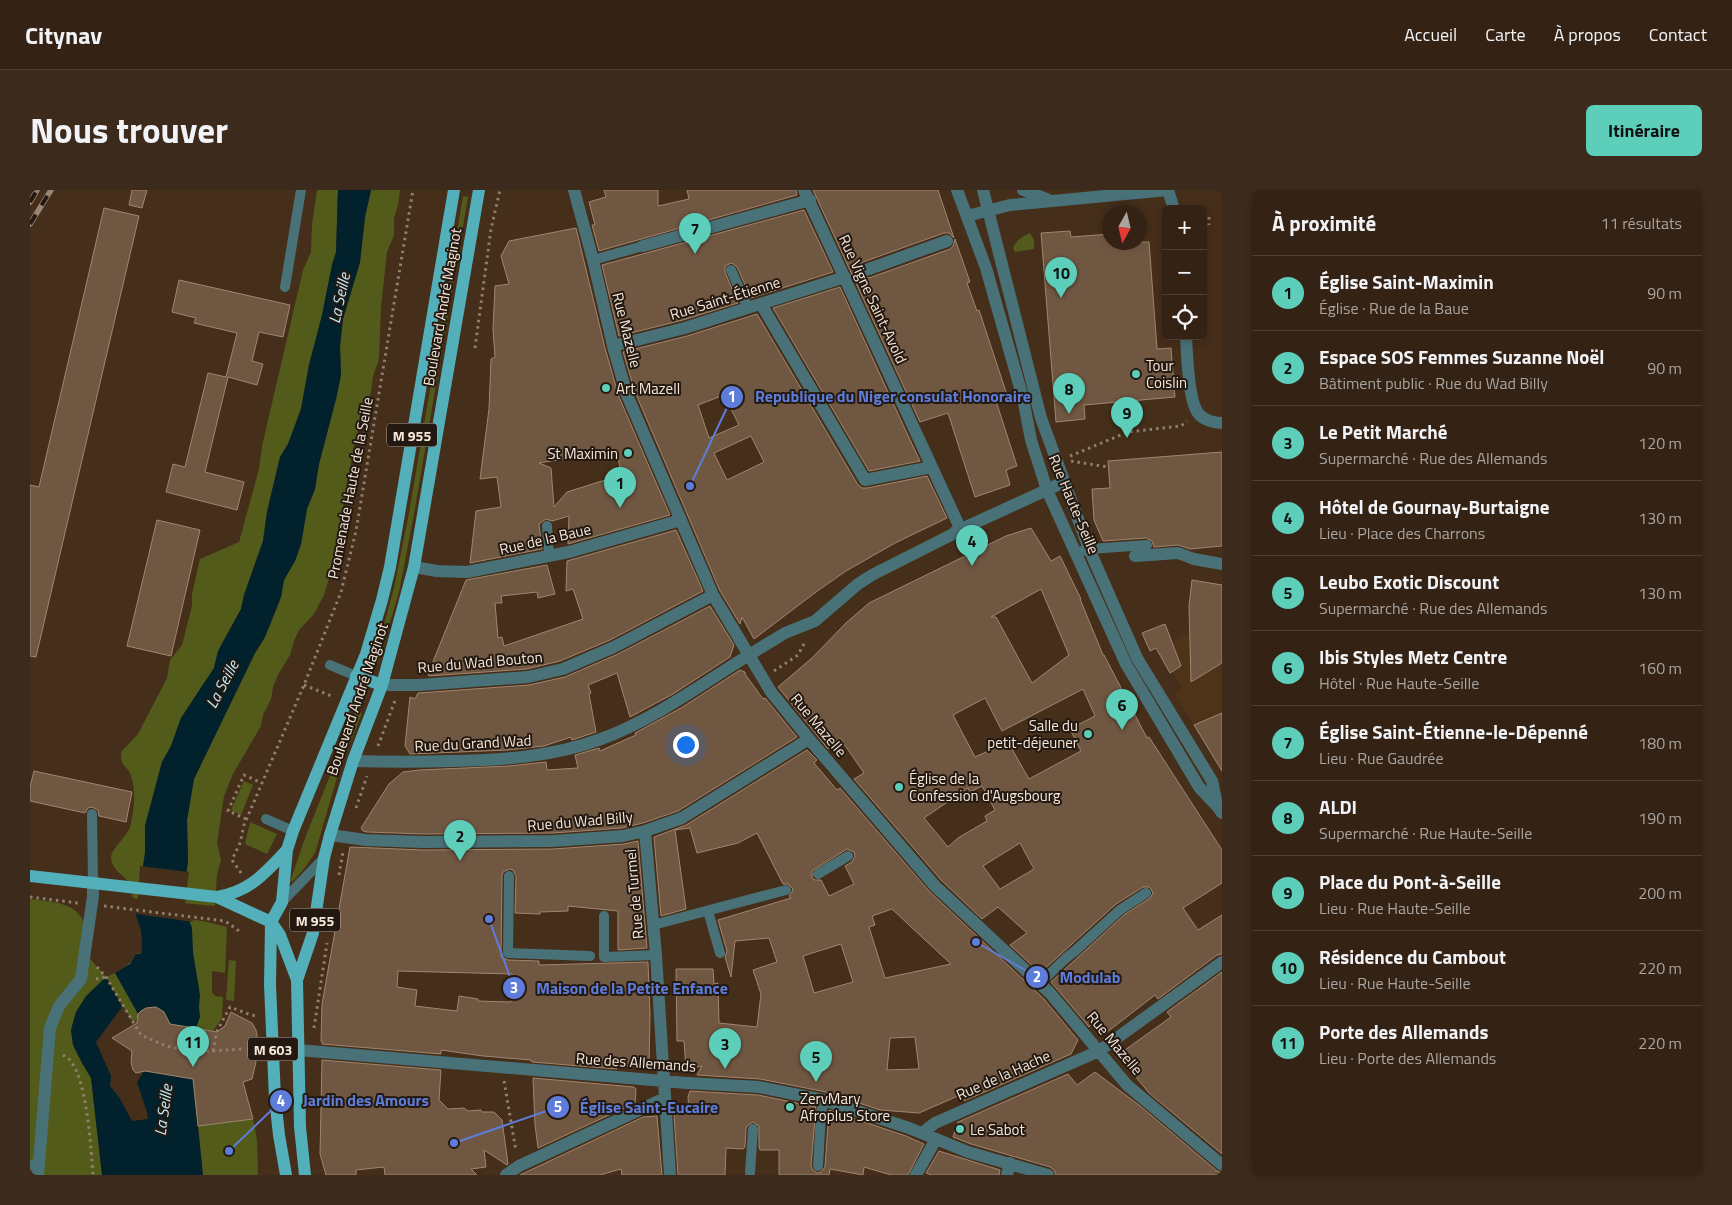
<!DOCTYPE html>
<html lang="fr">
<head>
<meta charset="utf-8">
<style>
	:root { --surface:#342214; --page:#3c2a1d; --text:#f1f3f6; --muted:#a9a4a0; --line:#4e3f34; --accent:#5dceb9 }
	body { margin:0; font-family:"Titillium Web",sans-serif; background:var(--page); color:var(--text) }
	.controls { position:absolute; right:15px; top:15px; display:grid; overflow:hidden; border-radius:8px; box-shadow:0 2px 8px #0003 }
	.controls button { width:45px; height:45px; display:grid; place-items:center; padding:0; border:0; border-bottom:1px solid var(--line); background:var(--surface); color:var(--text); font:25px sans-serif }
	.compass { position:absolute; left:1072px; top:15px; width:45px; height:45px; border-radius:50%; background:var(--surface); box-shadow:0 2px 8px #0003; rotate:188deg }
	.you { position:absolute; left:655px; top:554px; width:18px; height:18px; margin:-12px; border:4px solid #fff; border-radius:50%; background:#1a73e8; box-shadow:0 0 0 8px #1a73e833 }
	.badge { display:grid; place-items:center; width:32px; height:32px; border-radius:50%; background:var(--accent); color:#111; font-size:16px; font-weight:700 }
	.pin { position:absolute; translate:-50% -41px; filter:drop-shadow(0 1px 2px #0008) }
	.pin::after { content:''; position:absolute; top:26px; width:18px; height:15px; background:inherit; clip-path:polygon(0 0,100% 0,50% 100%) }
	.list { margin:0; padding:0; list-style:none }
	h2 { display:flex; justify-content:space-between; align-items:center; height:65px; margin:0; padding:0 20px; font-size:21px }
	h2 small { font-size:16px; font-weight:400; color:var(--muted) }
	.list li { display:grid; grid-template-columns:32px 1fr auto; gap:15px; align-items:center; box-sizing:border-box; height:75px; padding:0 20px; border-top:1px solid var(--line) }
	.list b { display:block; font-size:19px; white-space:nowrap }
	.list p { margin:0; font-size:16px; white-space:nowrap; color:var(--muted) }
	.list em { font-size:16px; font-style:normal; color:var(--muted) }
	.icon { flex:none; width:28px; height:28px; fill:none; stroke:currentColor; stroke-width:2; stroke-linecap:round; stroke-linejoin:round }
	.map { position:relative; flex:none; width:1192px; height:985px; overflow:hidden; border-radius:8px }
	header { display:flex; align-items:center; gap:30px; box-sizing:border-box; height:70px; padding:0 25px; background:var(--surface); border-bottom:1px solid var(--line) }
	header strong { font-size:24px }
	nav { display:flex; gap:28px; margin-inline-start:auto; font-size:18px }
	.intro { display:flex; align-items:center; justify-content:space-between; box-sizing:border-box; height:120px; padding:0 30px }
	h1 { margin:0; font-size:35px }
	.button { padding:12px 22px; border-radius:8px; background:var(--accent); color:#111; font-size:18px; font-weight:700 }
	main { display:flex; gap:30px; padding:0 30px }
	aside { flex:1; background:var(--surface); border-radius:8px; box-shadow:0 2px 8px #0003 }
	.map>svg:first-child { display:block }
	.built { fill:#4f3319 }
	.green { fill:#535b1b }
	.water { fill:#01222c }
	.pier { fill:#452e1a }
	.building { fill:#705742; stroke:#a1866f; fill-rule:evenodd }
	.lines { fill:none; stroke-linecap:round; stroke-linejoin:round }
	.pedestrian-tunnel { stroke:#604a37; stroke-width:12; stroke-dasharray:12 6; stroke-linecap:butt }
	.path { stroke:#917e6d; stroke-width:3; stroke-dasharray:2.5 4; stroke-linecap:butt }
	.service { stroke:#497278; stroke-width:10 }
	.pedestrian { stroke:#497278; stroke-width:12 }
	.minor { stroke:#497278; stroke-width:12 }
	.tertiary { stroke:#497278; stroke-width:12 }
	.primary { stroke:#53afba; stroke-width:12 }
	.rail-casing { stroke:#988575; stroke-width:5.5 }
	.rail { stroke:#241910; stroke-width:4; stroke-dasharray:11; stroke-linecap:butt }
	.poi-dot { fill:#5dceb9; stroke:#241910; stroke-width:2 }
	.labels { text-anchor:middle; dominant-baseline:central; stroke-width:4; stroke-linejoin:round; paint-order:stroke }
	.shield { fill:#241910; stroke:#b7a99e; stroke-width:1 }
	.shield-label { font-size:14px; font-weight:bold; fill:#f6e7db }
	.street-label { font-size:15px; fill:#f6e7db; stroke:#241910 }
	.poi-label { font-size:15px; fill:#f6e7db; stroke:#241910; text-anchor:start }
	.water-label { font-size:16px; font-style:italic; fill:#bdecfd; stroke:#241910 }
	.leader { fill:none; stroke:#5e7cd9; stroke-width:2 }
	.callout-dot { fill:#5e7cd9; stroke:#241910; stroke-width:2 }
	.mark-label { font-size:15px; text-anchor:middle; font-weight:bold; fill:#fff }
	.callout-label { font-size:16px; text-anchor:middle; font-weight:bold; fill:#5e7cd9; stroke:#241910; stroke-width:4; stroke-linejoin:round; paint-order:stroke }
</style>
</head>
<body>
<header>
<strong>Citynav</strong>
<nav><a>Accueil</a><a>Carte</a><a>À propos</a><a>Contact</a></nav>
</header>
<div class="intro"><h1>Nous trouver</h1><a class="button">Itinéraire</a></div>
<main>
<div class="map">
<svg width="1192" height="985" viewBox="0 0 1192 985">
	<rect width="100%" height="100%" fill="#452e1a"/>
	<!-- built -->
	<path class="built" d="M1170,443L1192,454V555L1180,562L1144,503L1152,497L1142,482L1140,483L1126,458L1148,449V447Z"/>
	<!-- green -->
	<path class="green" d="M287,0H308L306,62L302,75L292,125L279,175L271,219L258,254L250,267L237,322L233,351L214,405L211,419L188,461L184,478L151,528L141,556L132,572L115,636V663L108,709L103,708C102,703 102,698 99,693C93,684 83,681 81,669C80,658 99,647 101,633C104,619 106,600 101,586C99,580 96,578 93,574C91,571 91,566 91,562L108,544L137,488L140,470L152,455L162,416V404L170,369L209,352L229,279L232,256L273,80L281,62L282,34Z
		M341,0H370L368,15L364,28V45L357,62L351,117L349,169L343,186L341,202L325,250L313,317L311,343L305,368L294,405L284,424L269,440L264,451L260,465L248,485L243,497L241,509L233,525L231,536L203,584L194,606L187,653L191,670L187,684L185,716L153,713L158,670L157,630L164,589L225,463L235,447L251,407L254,390L265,371L271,354L277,319L285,299L289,274L306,209L311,185L310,156L313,129L330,72L335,27Z
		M433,6L438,7L384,324L369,402L348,473L344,471L364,398L379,323Z
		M1000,43L1004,50V59L985,62L983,58C986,50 993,46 1000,43Z
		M326,521L332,523L309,581L285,663L274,679L263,691L260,692L275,648Z
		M214,591L223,595L211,625L201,620Z
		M220,632L247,644L237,664L215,654Z
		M0,709C40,713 61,717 56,764L76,787C88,782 100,776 106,764L112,762L111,741L106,726L107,724L173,731L197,737L195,783L182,781V802L185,806L193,807L192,828L183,841L140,834L134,822L126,817C107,819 114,823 103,833L76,787L46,822L41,840L43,855L52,873L61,888L72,985H0Z
		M199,770L206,771L204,811L196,810Z
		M223,929L227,950L228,985H173L168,936Z"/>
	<!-- water -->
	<path class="water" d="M308,0H341L335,27L330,72L313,129L310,156L311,185L306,209L289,274L285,299L277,319L271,354L265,371L254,390L251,407L235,447L225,463L164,589L157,630L158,670L153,713L162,738L163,762L170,805L169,817L170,827L166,838L140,834L134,822L126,817L116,818L108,824L85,783L100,774L106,764H109L112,762L111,741L106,726L115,663V636L132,572L141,556L151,528L184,478L188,461L211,419L214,405L233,351L237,322L250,267L258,254L271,219L279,175L292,125L302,75L306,62Z
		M76,787L92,817L66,852L81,886L80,896L89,907L102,931L118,929L117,922L107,892L114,881L163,889L173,985H72L61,888L52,873L43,855L41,840L46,822L56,806Z"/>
	<!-- pier -->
	<path class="pier" d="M110,676L159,682L155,713L163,732L107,724Z"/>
	<!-- building -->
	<path class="building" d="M102,0H117L112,18L99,15Z
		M574,0H628V16L659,9L657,0H766L767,5L569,61L562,35H565L559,12L576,7Z
		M783,0H908L924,48L919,43H914L833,72L830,75L828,82L831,86L839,88L920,59L923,56L925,49L940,92L937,93L947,121L949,120L977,205L965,208L987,276L976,280L980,295L945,307L918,223L890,232Z
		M74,18L109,26L6,467L0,466V295L9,297Z
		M774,20L803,82L721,108L707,77L702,73L699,74L695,76V82L708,113L653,130L589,146L572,75Z
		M546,38L575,158L589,207L640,325L538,354L539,326L522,331L516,329L509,334L512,359L440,373L446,321L471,317L467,287L450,289L459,219L461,169L465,167L463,139L465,96L479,94L471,66L479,51ZM587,260L591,285L537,302L524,317L521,278L509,273Z
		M1040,41L1041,47L1080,44V52H1119L1127,159L1141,158L1145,207L1054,215L1055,229L1026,232L1011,43Z
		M149,90L260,115L253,147L229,142L222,171L233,174L227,195L198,187L175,282L214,292L207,320L136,302L143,274L155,277L178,183L196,187L207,143L164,133L166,128L142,122Z
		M810,97L874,237L890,271L839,281L743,118Z
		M727,124L828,295L832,298H837L897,286L917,328L865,353L816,381L786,402L724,449L712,427L710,434L690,401L605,202L593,162L657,146ZM694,205L709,235L679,248L668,215ZM721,246L734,272L697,290L684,263Z
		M1192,262V356L1160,359L1148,355L1124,357L1122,351L1116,348L1073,351L1064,330L1062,299L1080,298L1078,271Z
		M127,330L170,340L141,466L97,456Z
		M1001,338L1021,371L1030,366L1051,409H1050L1073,465H1074L1117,548L1119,547L1192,660V693L1153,718L1168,740L1192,725V764L1187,765L1128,809L1125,805L1072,846L1062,834L1059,837L1021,792L1094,725L1120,708L1123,703L1121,699L1119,697H1113L1086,714L1010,783L980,755L997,743L968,717L952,729L911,690L824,589L834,583L810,548L798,559L748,497L782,468L816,433L839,413L976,346ZM1011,399L1039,465L1002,493L966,427H961ZM1053,499L1065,526L1040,539L1051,561L999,589L978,552L945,567L923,525L955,508L972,541ZM952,596L965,620L955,626L957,631L928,648L918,657L894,628L938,598L940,602ZM990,653L1004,679L970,699L953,676Z
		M646,340L673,401L580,450L530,471L497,479L399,486L398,484L436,390L517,375L525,404L508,408L507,402L471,406L472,413H465L468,448L472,447L474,456L553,429L543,399L536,401L537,371Z
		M1162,390L1192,395V473L1161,492L1159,416Z
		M680,416L704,455L700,467L643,504L600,527L587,483L558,495L561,503L559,504L566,542L542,550L541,547L514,556L478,560L380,564L375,556L380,507L385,509L388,503L499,495L535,487L588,464Z
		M1135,434L1151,476L1140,483L1126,458L1120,461L1112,443Z
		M710,480L715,482V484L733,509L735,508L767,547L648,621L613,633L592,638L523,643L393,644L337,642L333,641L331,638L359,594L373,582L390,580L479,576L516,572L517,580L548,578L545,565L569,558L570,561L606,545L605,543L651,518Z
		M1192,523V581L1164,535Z
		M777,560L787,570L784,573L807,600L810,598L899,701L1014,809L1048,850L1041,864L934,911L937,902L889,923L850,920L796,902L730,889L667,885L672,876L656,879L654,851H647L646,779H683L684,794L688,793L689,833L727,837L731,804L723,780L747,772L739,748L705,751L701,787L695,767L697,761L688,730L761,708L759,706L762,702L763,699L758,694H753L727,643L708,653L667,663L660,638L645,640L656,719L631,726L624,647L656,635ZM817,659L824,662L825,666L822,672L815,676L824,694L799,706L791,690H785L782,688V681ZM862,719L879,735L921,774L855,788L839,737L845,735L842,726ZM811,754L823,792L784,803L773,766ZM885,847L889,879L857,880L860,848Z
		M4,581L102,602L96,632L69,626L68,620L62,617L58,618L55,623L0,611V597Z
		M608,651L617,758L588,760V721L538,716V721L510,722V724L485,723L486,686L483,680L479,679L473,682L472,686L471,767L478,770L509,771V775L618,772L620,824L619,877L582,875L587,879L502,872L501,870L453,866L411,860V864L292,854V851H291L292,814L320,657L393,660L523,659L594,654ZM368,781L482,784V811L479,812L448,811V809L429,806L427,821L385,816L387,800L367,797Z
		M1192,782V964L1119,903L1088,865L1141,827L1137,822Z
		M126,817L134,822L140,834L187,842L195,836L201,822L222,833L226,840L228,852L222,853L218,860L219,864L225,868L226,872L222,889L213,892L223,929L168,936L163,889L115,881L106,883L103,880L101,872L102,861L82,848L107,833L108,824L111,821L116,818Z
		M292,870L411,880L409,910L418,919L434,918L438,921L451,920L452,922H464L472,930L478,974L477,975L454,960L456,977L441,979L447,985H355L354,977L326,980V985H296L290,964Z
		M1065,882L1109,915L1187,981L1192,983V985H1026L1024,980L1020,977L941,954L923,947L928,932L1038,884L1047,895Z
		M503,888L604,897L606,899L605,913L508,958L505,935Z
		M660,901L728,905L786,917L781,976L782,979L787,983L791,982L795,977L799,920L876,946L894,954L878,985H861L834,977L833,985L800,979L799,985H749V960H730L729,957V936L723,932L718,935L716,938L715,957L713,959L696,958L695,985H648L644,925L646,923L659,922L658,907Z
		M627,926L632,985H592L591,979L570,985H490L613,927Z
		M909,961L970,980L969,985H901L896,983Z"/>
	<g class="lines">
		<!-- pedestrian-tunnel -->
		<path class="pedestrian-tunnel" d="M824,84L836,80"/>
		<!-- path -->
		<path class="path" d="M1179,27V35
			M445,158L461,39L470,0
			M1040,266L1098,242L1151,236L1157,231
			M1041,271L1078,277
			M744,481L768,465L775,452
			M274,495L304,507
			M348,556L366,508
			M326,618L337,586
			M216,629L198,621L214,585L232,593
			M211,683L202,670L210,653L214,635L274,495L311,402L326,341L383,0
			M309,685L313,662
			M0,707L48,713
			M74,716L195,731L212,743
			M67,777L76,787L111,845L136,856L165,862L213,859
			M66,789L76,787
			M284,838L297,753
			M183,861L187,841L200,817L221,825L228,826
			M33,865C36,867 40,869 42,873C57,894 61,957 63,985
			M474,891L486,961"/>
		<!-- service -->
		<path class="service" d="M563,70L613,56
			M701,80L718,118
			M255,97L271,0
			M517,336L519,366
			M1046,363L1059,359L1117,355
			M300,475L326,486
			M62,624L63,694
			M236,629L263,641
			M788,684L818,666
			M479,686L478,763L560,766
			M252,712L294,668
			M678,721L690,763
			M574,726V767L626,765
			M623,735L756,700
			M1010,793L1036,768L1045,761L1090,720L1116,703
			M0,976L9,972
			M788,976L791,924L794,910
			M720,983L723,939"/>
		<!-- pedestrian -->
		<path class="pedestrian" d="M836,80L917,51
			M539,362L651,330
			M1105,366L1148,363L1164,369
			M719,465L755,443L785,431L828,394L842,385L925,343
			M226,860H243
			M657,893L729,897L794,910L879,938L938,962L1018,985"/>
		<!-- minor -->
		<path class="minor" d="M544,0L563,70L583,156L597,205L683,405L741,502L779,549L905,696L1020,803L1097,895L1192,975
			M774,0L931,340
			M993,0L1017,9
			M1138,0L1144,19
			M937,26L980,15L1138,0
			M613,56L780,10
			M731,114L835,290L902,277
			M1156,146C1157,164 1158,209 1168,223C1173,230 1184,233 1192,233
			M583,156L655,138L815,87
			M925,342L1034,292
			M1164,369L1192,374
			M384,377L407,381L437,382L539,362
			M352,495H389L498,487L533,479L584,457L683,405
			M323,571C356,572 389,572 422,571C473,570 522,567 571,549C623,530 672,494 719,465
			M615,641L626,765L640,985
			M300,645L336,650L393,652L523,651L593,646L615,641L652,628L779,549
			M268,860L657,893
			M892,943L905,933L1069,861L1192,772
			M8,985L20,838L29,816L51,789L63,706V694
			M476,985L489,976L635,908
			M886,985L906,949
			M977,985L980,973"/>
		<!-- tertiary -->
		<path class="tertiary" d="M927,0L956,78L993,208L1001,250L1017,300L1096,474L1169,597L1187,616L1192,623
			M953,0L1011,228L1059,359L1107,468L1182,591L1187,615"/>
		<!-- primary -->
		<path class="primary" d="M326,486L352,495
			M0,686L187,707L241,732L250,745L267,790L270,937L275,985
			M187,707C221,701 235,683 257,660
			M267,790L283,743L294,668L300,645L323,571L352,495L384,377L449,0
			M256,985L249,945L245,908L240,795L241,732L252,712L257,660L263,641L336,464L352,410L360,377L424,0"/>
		<defs>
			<path id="rail" d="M0,12L7,0
				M0,34L21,0"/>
		</defs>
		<!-- rail casing -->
		<use href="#rail" class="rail-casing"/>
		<!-- rail -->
		<use href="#rail" class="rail"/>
	</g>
	<!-- markers -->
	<g class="poi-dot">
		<circle cx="1106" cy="184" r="5"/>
		<circle cx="576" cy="198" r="5"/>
		<circle cx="598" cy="263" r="5"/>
		<circle cx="1058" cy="544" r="5"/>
		<circle cx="869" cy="597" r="5"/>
		<circle cx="760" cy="917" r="5"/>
		<circle cx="930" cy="939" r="5"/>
	</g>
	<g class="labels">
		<!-- shield labels -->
		<g class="shield">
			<rect x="357" y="233.5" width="50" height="23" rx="4"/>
			<rect x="260" y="718.5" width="50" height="23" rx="4"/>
			<rect x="218" y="847.5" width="50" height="23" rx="4"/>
		</g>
		<g class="shield-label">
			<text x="382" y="245">M 955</text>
			<text x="285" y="730">M 955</text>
			<text x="243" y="859">M 603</text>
		</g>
		<!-- street labels -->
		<g class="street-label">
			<text transform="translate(695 108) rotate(-17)">Rue Saint-Étienne</text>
			<text transform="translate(843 109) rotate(65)">Rue Vigne Saint-Avold</text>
			<text transform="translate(412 117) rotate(-80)">Boulevard André Maginot</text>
			<text transform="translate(597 140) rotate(76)">Rue Mazelle</text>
			<text transform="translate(320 298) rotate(-79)">Promenade Haute de la Seille</text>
			<text transform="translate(1044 314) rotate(67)">Rue Haute-Seille</text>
			<text transform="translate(515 349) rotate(-13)">Rue de la Baue</text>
			<text transform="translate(450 472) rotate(-5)">Rue du Wad Bouton</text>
			<text transform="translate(327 509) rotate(-71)">Boulevard André Maginot</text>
			<text transform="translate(789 535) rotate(50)">Rue Mazelle</text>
			<text transform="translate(443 553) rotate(-3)">Rue du Grand Wad</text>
			<text transform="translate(550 631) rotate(-5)">Rue du Wad Billy</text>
			<text transform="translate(604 704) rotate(-95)">Rue de Turmel</text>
			<text transform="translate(1085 853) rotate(50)">Rue Mazelle</text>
			<text transform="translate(606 872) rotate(4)">Rue des Allemands</text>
			<text transform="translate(973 885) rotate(-24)">Rue de la Hache</text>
		</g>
		<!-- poi labels -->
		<g class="poi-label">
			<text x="1116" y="175">Tour<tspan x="1116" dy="17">Coislin</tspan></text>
			<text x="586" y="198">Art Mazell</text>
			<text x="588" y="263" text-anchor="end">St Maximin</text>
			<text x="1048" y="535" text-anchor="end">Salle du<tspan x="1048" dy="17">petit-déjeuner</tspan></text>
			<text x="879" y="588">Église de la<tspan x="879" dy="17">Confession d'Augsbourg</tspan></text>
			<text x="770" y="908">ZervMary<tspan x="770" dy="17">Afroplus Store</tspan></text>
			<text x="940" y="939">Le Sabot</text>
		</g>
		<!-- water labels -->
		<g class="water-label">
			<text transform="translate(309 108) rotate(-78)">La Seille</text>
			<text transform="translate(192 494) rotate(-62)">La Seille</text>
			<text transform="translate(133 920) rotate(-82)">La Seille</text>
		</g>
	</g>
	<!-- callouts -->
	<path class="leader" d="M660 296L702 207M946 752L1007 787M459 729L484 798M199 961L251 911M424 953L528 917"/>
	<g class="callout-dot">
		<circle cx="660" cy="296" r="5"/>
		<circle cx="946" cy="752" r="5"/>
		<circle cx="459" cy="729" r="5"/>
		<circle cx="199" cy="961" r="5"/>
		<circle cx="424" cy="953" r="5"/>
		<circle cx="702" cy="207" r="12"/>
		<circle cx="1007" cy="787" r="12"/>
		<circle cx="484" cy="798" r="12"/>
		<circle cx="251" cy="911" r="12"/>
		<circle cx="528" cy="917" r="12"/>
	</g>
	<g class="mark-label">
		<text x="702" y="212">1</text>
		<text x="1007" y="792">2</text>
		<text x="484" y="803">3</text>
		<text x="251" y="916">4</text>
		<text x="528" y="922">5</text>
	</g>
	<g class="callout-label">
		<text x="863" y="212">Republique du Niger consulat Honoraire</text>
		<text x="1060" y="793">Modulab</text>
		<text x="602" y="804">Maison de la Petite Enfance</text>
		<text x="336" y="916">Jardin des Amours</text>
		<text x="619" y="923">Église Saint-Eucaire</text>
	</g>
</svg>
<div class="controls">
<button>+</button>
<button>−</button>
<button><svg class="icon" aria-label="locate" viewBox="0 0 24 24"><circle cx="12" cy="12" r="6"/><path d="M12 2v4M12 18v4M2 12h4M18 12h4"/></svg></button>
</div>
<svg class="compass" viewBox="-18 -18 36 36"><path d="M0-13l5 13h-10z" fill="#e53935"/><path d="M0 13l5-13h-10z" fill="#a9a4a0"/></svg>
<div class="you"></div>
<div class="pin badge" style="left:590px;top:318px">1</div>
<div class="pin badge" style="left:430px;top:671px">2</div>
<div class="pin badge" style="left:695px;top:879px">3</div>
<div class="pin badge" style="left:942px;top:376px">4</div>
<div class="pin badge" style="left:786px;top:892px">5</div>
<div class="pin badge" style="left:1092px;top:540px">6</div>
<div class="pin badge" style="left:665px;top:64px">7</div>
<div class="pin badge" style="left:1039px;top:224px">8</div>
<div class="pin badge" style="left:1097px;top:248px">9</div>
<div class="pin badge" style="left:1031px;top:108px">10</div>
<div class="pin badge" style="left:163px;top:877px">11</div>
</div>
<aside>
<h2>À proximité<small>11 résultats</small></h2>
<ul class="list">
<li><span class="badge">1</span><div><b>Église Saint-Maximin</b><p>Église · Rue de la Baue</p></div><em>90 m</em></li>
<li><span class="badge">2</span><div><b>Espace SOS Femmes Suzanne Noël</b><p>Bâtiment public · Rue du Wad Billy</p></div><em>90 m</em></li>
<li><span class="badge">3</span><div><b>Le Petit Marché</b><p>Supermarché · Rue des Allemands</p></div><em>120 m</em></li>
<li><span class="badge">4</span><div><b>Hôtel de Gournay-Burtaigne</b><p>Lieu · Place des Charrons</p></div><em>130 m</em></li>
<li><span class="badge">5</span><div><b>Leubo Exotic Discount</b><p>Supermarché · Rue des Allemands</p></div><em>130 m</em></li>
<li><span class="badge">6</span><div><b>Ibis Styles Metz Centre</b><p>Hôtel · Rue Haute-Seille</p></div><em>160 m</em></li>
<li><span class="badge">7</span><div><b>Église Saint-Étienne-le-Dépenné</b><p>Lieu · Rue Gaudrée</p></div><em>180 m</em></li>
<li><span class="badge">8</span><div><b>ALDI</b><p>Supermarché · Rue Haute-Seille</p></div><em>190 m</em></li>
<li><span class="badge">9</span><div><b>Place du Pont-à-Seille</b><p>Lieu · Rue Haute-Seille</p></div><em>200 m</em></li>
<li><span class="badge">10</span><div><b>Résidence du Cambout</b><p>Lieu · Rue Haute-Seille</p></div><em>220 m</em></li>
<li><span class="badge">11</span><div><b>Porte des Allemands</b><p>Lieu · Porte des Allemands</p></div><em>220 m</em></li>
</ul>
</aside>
</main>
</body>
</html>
